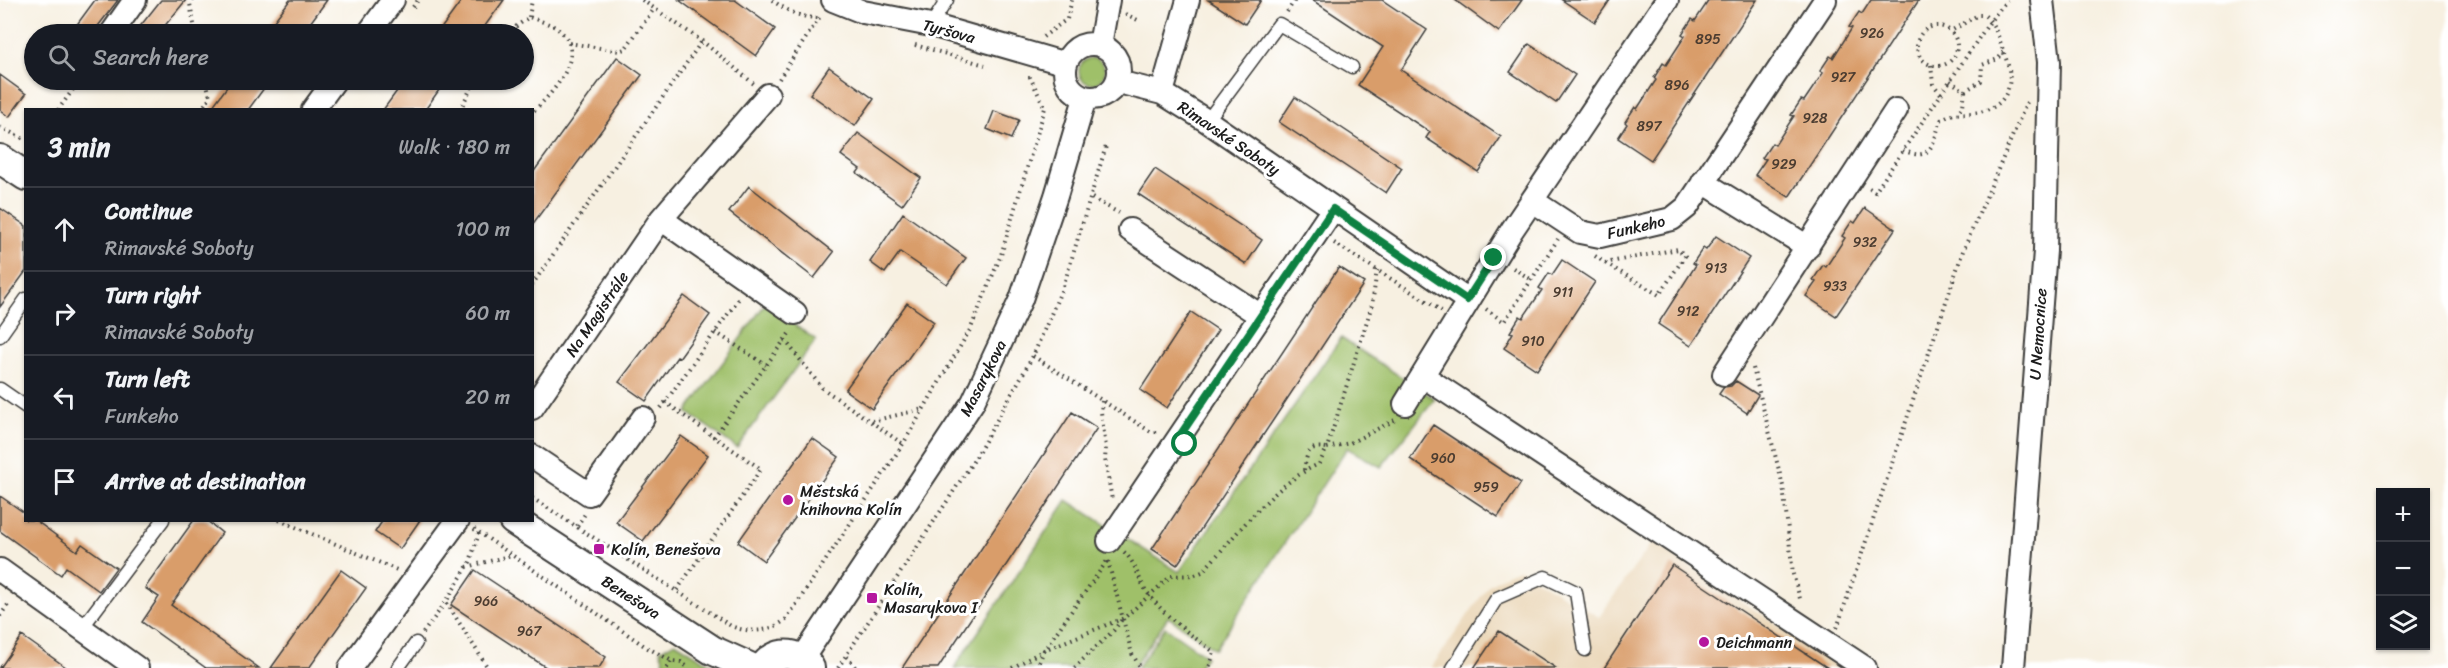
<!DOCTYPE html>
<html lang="en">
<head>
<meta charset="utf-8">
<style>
	:root { --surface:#171b24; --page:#242831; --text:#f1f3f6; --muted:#9ea1a6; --line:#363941 }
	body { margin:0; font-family:Sriracha,sans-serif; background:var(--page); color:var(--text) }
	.controls { position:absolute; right:18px; bottom:18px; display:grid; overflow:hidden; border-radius:0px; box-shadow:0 2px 4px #0004 }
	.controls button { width:54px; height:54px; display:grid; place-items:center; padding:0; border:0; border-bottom:2px solid var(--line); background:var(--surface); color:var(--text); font:30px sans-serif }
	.stop { position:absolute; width:18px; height:18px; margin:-14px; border:4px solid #0b8043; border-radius:50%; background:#fff }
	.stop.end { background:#0b8043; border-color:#fff; box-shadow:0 2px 6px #0008 }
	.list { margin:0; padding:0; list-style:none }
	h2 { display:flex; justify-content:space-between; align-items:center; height:78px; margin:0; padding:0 24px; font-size:26px }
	h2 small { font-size:20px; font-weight:400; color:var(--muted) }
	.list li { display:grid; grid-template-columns:39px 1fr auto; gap:18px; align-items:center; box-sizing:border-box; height:84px; padding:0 24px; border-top:2px solid var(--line) }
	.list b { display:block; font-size:22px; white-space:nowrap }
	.list p { margin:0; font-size:20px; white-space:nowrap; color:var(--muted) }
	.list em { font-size:20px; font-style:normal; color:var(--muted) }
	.icon { flex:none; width:33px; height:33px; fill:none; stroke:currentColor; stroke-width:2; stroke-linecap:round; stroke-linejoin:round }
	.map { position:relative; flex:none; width:2448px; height:668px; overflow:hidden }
	.search { position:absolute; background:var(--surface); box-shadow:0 2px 4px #0004; left:24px; top:24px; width:510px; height:66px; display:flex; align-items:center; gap:15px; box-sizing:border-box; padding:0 21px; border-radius:33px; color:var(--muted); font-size:22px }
	.panel { position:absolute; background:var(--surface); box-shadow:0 2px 4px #0004; left:24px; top:108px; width:510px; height:414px; border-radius:0px }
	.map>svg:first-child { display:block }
	.built { fill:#ebd8ba }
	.green { fill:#9fc069; stroke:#5e6e42; stroke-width:1.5 }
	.building { fill:#d99d6a }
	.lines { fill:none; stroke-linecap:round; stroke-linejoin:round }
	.service-casing { stroke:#3d3c3a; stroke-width:15 }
	.minor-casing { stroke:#3d3c3a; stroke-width:26 }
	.tertiary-casing { stroke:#3d3c3a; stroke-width:32 }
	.path { stroke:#3d3c3a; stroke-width:4; stroke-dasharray:1.5 4.5; stroke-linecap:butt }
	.service { stroke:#fff; stroke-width:12 }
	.minor { stroke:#fff; stroke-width:22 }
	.tertiary { stroke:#fff; stroke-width:28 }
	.route { stroke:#0b8043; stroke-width:8 }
	.poi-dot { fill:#b5179e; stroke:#fff; stroke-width:2 }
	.labels { text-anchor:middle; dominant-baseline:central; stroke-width:6; stroke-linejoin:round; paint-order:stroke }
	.number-label { font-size:14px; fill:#4b3c30 }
	.street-label { font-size:16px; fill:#1c1c1c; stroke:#fff }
	.poi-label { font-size:16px; fill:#1c1c1c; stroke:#fff; text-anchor:start }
</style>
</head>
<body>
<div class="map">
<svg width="2448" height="668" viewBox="0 0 2448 668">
	<rect width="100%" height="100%" fill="#fff"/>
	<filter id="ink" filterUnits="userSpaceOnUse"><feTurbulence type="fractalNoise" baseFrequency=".0167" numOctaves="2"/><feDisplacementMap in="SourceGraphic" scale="12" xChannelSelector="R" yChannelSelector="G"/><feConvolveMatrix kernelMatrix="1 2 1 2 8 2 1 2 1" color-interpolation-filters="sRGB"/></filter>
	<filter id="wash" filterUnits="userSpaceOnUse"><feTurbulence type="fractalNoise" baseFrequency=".008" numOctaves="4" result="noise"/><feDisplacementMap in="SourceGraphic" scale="24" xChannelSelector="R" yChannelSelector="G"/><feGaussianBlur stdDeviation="1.35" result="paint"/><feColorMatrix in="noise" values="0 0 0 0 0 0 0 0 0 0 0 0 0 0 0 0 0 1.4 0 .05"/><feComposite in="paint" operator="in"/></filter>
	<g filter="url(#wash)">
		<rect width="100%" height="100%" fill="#f7f0e1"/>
		<!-- built -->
		<path class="built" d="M1653,541L1840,668H1431L1489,585L1507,574L1519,569L1599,617Z"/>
		<!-- green -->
		<path class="green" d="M1079 71a13 13 0 1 1 26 0a13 13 0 1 1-26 0Z
			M765,304L816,340L737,448L687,412Z
			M1341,338L1435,399L1381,467L1347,448L1215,649L1168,617L1133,668H954L1067,500L1179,572Z
			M1165,627L1206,656L1198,668H1137Z
			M675,642L717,668H663L665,665L660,650Z"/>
		<g id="blocks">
			<!-- building -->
			<path class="building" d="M95,0H118L92,34H70Z
				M161,0H186L158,34H134Z
				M290,0H327L302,34H264Z
				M462,0H504L479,34H437Z
				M679,0H735L775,29L756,56Z
				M1208,0H1261L1245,24Z
				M1312,0H1382L1427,30L1401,70L1501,137L1478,172L1426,138L1430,132L1358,85L1383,47Z
				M1455,0H1522L1499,32Z
				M1562,0H1610L1595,22Z
				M1709,0H1757L1651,160L1618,138L1627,124L1625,122L1635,107L1637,109L1656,80L1654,78L1663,63L1666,65L1685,36L1682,34L1692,19L1695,21Z
				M1871,0H1919L1789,197L1755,175L1766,159L1762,158L1772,143L1775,145L1794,116L1791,115L1801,100L1804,101L1823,73L1820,71L1830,56L1833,58L1852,28L1849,27L1859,12L1862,14Z
				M1529,44L1575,75L1556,103L1510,72Z
				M617,57L642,75L532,225V174Z
				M829,67L874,99L855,126L810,94Z
				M0,75L26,94L9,117L0,110Z
				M232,80H270L248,110H210Z
				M405,80H446L425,110H383Z
				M1295,97L1402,168L1386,193L1279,122Z
				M994,111L1019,120L1011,139L987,129Z
				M858,133L921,178L902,205L857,173L860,169L841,155Z
				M1155,169L1262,240L1246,264L1138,194Z
				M749,186L834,252L814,278L729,212Z
				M0,208L26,226V271L0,307Z
				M1865,208L1895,229L1836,316L1806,296L1816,282L1813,280L1823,265L1826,267L1845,238L1842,236L1852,221L1855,223Z
				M903,213L966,258L947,284L900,252L885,273L870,262Z
				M1716,236L1749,258L1691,346L1658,324L1696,265L1693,263L1703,248L1706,250Z
				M1562,260L1595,282L1537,370L1504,348L1513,333L1510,332L1520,316L1523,318L1542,290L1539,288L1549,273L1552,275Z
				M1339,267L1364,283L1177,565L1152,549Z
				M684,296L710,315L679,358L677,357L646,401L619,382Z
				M907,303L934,322L872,409L845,390Z
				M1191,312L1218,330L1167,408L1140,390Z
				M1736,381L1758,395L1747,413L1719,394L1724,387L1731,386Z
				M1072,412L1097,428L938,668H902Z
				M1433,425L1521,483L1498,517L1410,459Z
				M681,436L708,455L643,541L616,522Z
				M812,438L839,457L764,561L738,542Z
				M0,496L26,514V520H35L77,551L82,544L116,568L99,591L66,567L61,575L0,531Z
				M194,520H206L222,533L171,605L259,668H206L142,622L159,597L145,588Z
				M383,520H420L400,549L375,532Z
				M1672,565L1714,593L1828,668H1604Z
				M341,570L366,588L309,668H271Z
				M475,570L606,657L599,668H547L451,605Z
				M1499,631L1556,668H1474Z
				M22,636L67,668H0Z"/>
		</g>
	</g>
	<g filter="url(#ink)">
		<use href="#blocks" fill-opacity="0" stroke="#3d3c3a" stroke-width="1.5"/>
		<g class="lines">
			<defs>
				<path id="service" d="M931,25L947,0
					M1207,121L1279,24L1352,67
					M0,336L26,299
					M0,389L26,407
					M82,628L163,520
					M398,668L416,643
					M1453,668L1497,598L1545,577L1576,592L1585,650"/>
				<path id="minor" d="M833,0L863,12L931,25L1066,64
					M111,34L135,0
					M368,34L393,0
					M1065 71a27 27 0 1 1 54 0a27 27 0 1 1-54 0Z
					M1100,45L1108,0
					M1118,82L1162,93L1207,121L1467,300
					M1162,93L1188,0
					M313,110L335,80
					M1703,182L1808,247
					M1533,201L1580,232L1600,236L1672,219L1687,207L1825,0
					M661,219L795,313
					M1130,230L1261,316
					M1724,374L1896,110
					M1423,376L1865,668
					M1405,404L1512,230L1667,0
					M532,408L661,219L768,95
					M532,456L589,494L643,418
					M1109,541L1333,209
					M0,570L137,668
					M802,659L973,402L1021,299L1056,196L1085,98
					M350,668L458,520
					M2013,668L2045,251L2049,62L2042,0"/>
				<path id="tertiary" d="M0,159L26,176
					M513,520L712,650L752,668
					M763,668C774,650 798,650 810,668"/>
			</defs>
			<!-- service casing -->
			<use href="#service" class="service-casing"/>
			<!-- minor casing -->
			<use href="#minor" class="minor-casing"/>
			<!-- tertiary casing -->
			<use href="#tertiary" class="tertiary-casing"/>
			<!-- path -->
			<path class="path" d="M193,0L190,4L196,34
				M642,0L702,41L754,84
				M772,0C785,10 801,18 818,18
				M413,7L418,0
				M1287,12L1295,0
				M1125,14L1140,21
				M529,17L532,0
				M1917 46a20 20 0 1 1 40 0a20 20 0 1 1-40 0Z
				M506,34L529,17C537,20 548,23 555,27C593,52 552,93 532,113
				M1043,37L1067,19L1072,0
				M569,43L619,51L625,49L654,9
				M915,45L985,65
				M1931,65L1933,84L1941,94
				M779,79L821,15
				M1950,81L1965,91L1963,106L1958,112
				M356,87L361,80
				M1965,91L1981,81L1982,65L1998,59L2004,52
				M58,110L80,80
				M201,110L210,97L206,80
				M460,110L475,80
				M0,127L26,140
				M1903,150C1932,164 1933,142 1941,120C1952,112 1959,114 1972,113C2006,110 2017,85 2005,56C2000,42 1996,24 1984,15H1978L1951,31
				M1869,188L1875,192L1991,20L2007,0
				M1092,198L1119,213
				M1334,243L1442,311
				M1595,256L1605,263L1678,249L1685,256L1659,295L1605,263
				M1513,268L1532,280
				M532,285L702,41
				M1486,309L1504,322L1558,239
				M715,332L766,365
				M785,340L822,388L903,444
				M1033,356L1151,432H1160
				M1753,368L1783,486L1793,574L1801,602
				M1102,401L1101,412L1106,447L1105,459L1112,500
				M665,402L714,437
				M661,408L740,297
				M872,421L923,409
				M1304,470C1307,453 1308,445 1327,448L1372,305L1377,270
				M532,498L731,626C750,634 774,632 788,617L903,444L971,328L1001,255L1045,108L1030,77L1031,73
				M279,520L397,570
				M577,526L585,514
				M474,529L646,647L672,661L681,662L689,668
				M479,533L470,562L446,602L488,668
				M1124,552C1136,563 1138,579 1147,592C1165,617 1190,634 1214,652L1209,668
				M1108,561L1132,654L1141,668
				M467,567L512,555
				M677,590L761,469L714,437L791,331
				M0,616L10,602
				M1837,628L1963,251L2027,102
				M423,633L446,602
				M847,656L856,668
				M0,666L3,668
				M667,668L672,661
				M838,668L976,457L1033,356L1064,284L1107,143
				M1012,668L1044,650L1124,618L1171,576L1195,575L1202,572C1235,537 1274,483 1319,464L1327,448L1350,443L1395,420
				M1037,668L1044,650L1107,561
				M1074,668L1114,630L1123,618"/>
			<!-- service -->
			<use href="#service" class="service"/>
			<!-- minor -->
			<use href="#minor" class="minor"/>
			<!-- tertiary -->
			<use href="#tertiary" class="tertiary"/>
		</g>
	</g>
	<g class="lines" filter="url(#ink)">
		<!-- route -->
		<path class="route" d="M1185,444L1177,440L1333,209L1467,300L1494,258"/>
	</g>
	<!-- markers -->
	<g class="poi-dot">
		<circle cx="788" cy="500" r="6"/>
		<rect x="593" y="543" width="12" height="12" rx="3"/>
		<rect x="866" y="592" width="12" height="12" rx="3"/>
		<circle cx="1704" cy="642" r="6"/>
	</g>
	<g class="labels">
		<!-- number labels -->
		<g class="number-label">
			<text x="1872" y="33">926</text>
			<text x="1708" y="39">895</text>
			<text x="1843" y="77">927</text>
			<text x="1677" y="85">896</text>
			<text x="1815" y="118">928</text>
			<text x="1649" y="126">897</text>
			<text x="1784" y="164">929</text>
			<text x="1865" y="242">932</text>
			<text x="1716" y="268">913</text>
			<text x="1835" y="286">933</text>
			<text x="1563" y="292">911</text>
			<text x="1688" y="311">912</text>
			<text x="1533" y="341">910</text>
			<text x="1443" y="458">960</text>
			<text x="1486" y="487">959</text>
			<text x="486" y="601">966</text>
			<text x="529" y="631">967</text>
		</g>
		<!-- street labels -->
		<g class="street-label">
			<text transform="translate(949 31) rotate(15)">Tyršova</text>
			<text transform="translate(1229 138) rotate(34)">Rimavské Soboty</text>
			<text transform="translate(1636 227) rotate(-13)">Funkeho</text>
			<text transform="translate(597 314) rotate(-56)">Na Magistrále</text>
			<text transform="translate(2038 334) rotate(-86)">U Nemocnice</text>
			<text transform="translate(983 378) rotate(-63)">Masarykova</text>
			<text transform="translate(631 597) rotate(33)">Benešova</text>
		</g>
		<!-- poi labels -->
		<g class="poi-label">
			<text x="800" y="491">Městská<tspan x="800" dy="18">knihovna Kolín</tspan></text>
			<text x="611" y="549">Kolín, Benešova</text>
			<text x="884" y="589">Kolín,<tspan x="884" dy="18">Masarykova I</tspan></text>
			<text x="1716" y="642">Deichmann</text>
		</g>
	</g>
</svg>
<div class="controls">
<button>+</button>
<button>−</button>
<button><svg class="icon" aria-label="layers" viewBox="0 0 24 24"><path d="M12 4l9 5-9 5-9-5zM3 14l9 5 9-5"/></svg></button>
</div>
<div class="stop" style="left:1185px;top:444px"></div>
<div class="stop end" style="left:1494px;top:258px"></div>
<div class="search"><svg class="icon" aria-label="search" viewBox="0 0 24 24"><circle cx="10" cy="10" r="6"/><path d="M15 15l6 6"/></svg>Search here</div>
<section class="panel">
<h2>3 min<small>Walk · 180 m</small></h2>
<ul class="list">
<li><svg class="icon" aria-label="ahead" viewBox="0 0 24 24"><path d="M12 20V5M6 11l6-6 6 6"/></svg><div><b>Continue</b><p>Rimavské Soboty</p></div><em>100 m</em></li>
<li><svg class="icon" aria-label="right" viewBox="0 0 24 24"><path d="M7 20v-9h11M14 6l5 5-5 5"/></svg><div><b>Turn right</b><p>Rimavské Soboty</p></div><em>60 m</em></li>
<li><svg class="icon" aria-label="left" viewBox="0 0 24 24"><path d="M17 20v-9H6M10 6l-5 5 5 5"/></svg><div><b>Turn left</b><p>Funkeho</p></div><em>20 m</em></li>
<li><svg class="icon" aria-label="arrive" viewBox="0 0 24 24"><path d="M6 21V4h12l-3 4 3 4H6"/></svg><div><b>Arrive at destination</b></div></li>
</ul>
</section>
</div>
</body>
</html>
